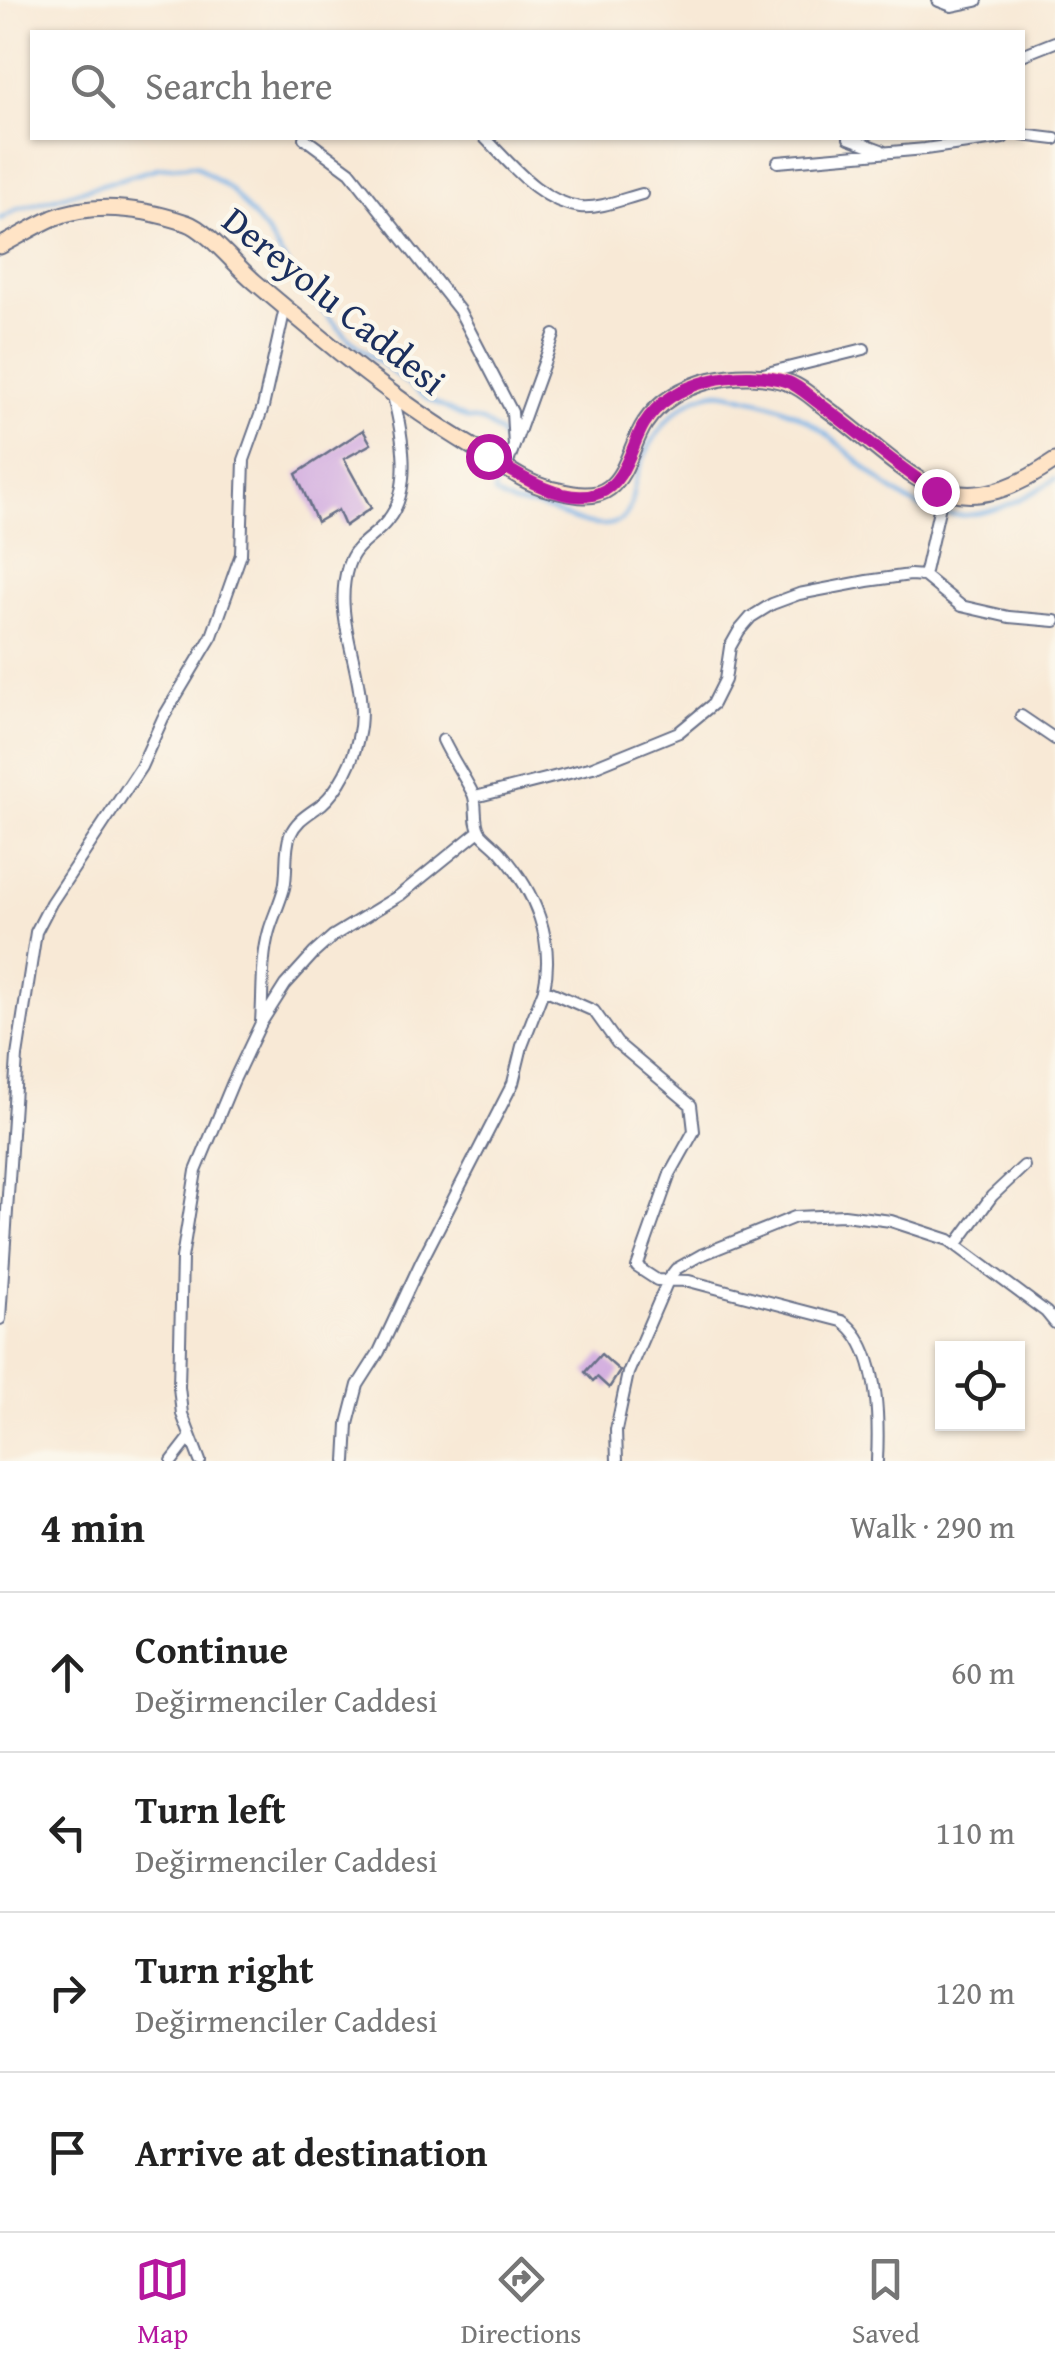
<!DOCTYPE html>
<html lang="en">
<head>
<meta charset="utf-8">
<style>
	:root { --surface:#fff; --page:#f2f2f2; --text:#222; --muted:#767676; --line:#e0e0e0; --accent:#b5179e }
	body { margin:0; font-family:"Gentium Book Plus",serif; background:var(--page); color:var(--text) }
	.controls { position:absolute; right:30px; bottom:30px; display:grid; overflow:hidden; border-radius:0px; box-shadow:0 2px 8px #0004 }
	.controls button { width:90px; height:90px; display:grid; place-items:center; padding:0; border:0; border-bottom:2px solid var(--line); background:var(--surface); color:var(--text); font:50px sans-serif }
	.stop { position:absolute; width:30px; height:30px; margin:-22px; border:8px solid #b5179e; border-radius:50%; background:#fff }
	.stop.end { background:#b5179e; border-color:#fff; box-shadow:0 2px 10px #0008 }
	.list { margin:0; padding:0; list-style:none }
	h2 { display:flex; justify-content:space-between; align-items:center; height:130px; margin:0; padding:0 40px; font-size:42px }
	h2 small { font-size:32px; font-weight:400; color:var(--muted) }
	.list li { display:grid; grid-template-columns:65px 1fr auto; gap:30px; align-items:center; box-sizing:border-box; height:160px; padding:0 40px; border-top:2px solid var(--line) }
	.list b { display:block; font-size:38px; white-space:nowrap }
	.list p { margin:0; font-size:32px; white-space:nowrap; color:var(--muted) }
	.list em { font-size:32px; font-style:normal; color:var(--muted) }
	.icon { flex:none; width:55px; height:55px; fill:none; stroke:currentColor; stroke-width:2; stroke-linecap:round; stroke-linejoin:round }
	.map { position:relative; flex:none; width:1055px; height:1461px; overflow:hidden }
	.search { position:absolute; background:var(--surface); box-shadow:0 2px 8px #0004; left:30px; right:30px; top:30px; height:110px; display:flex; align-items:center; gap:25px; box-sizing:border-box; padding:0 35px; border-radius:0px; color:var(--muted); font-size:38px }
	.sheet { height:770px; background:var(--surface) }
	nav { display:flex; justify-content:space-around; align-items:center; box-sizing:border-box; height:140px; border-top:2px solid var(--line); background:var(--surface); font-size:28px; color:var(--muted) }
	nav a { display:grid; justify-items:center; gap:5px }
	nav .on { color:var(--accent) }
	.map>svg:first-child { display:block }
	.lines { fill:none; stroke-linecap:round; stroke-linejoin:round }
	.stream { stroke:#75b0e6; stroke-width:4 }
	.building { fill:#d4b0e0 }
	.minor-casing { stroke:#687088; stroke-width:14 }
	.tertiary-casing { stroke:#687088; stroke-width:16 }
	.secondary-casing { stroke:#687088; stroke-width:19 }
	.minor { stroke:#fff; stroke-width:10 }
	.tertiary { stroke:#fff; stroke-width:12 }
	.secondary { stroke:#ffe4c6; stroke-width:15 }
	.route { stroke:#b5179e; stroke-width:12 }
	.labels { text-anchor:middle; dominant-baseline:central; stroke-width:9; stroke-linejoin:round; paint-order:stroke }
	.street-label { font-size:38px; fill:#1b2f5e; stroke:#fbf7ec }
</style>
</head>
<body>
<div class="map">
<svg width="1055" height="1461" viewBox="0 0 1055 1461">
	<rect width="100%" height="100%" fill="#fbf7ec"/>
	<filter id="ink" filterUnits="userSpaceOnUse"><feTurbulence type="fractalNoise" baseFrequency=".01" numOctaves="2"/><feDisplacementMap in="SourceGraphic" scale="20" xChannelSelector="R" yChannelSelector="G"/><feConvolveMatrix kernelMatrix="1 2 1 2 8 2 1 2 1" color-interpolation-filters="sRGB"/></filter>
	<filter id="wash" filterUnits="userSpaceOnUse"><feTurbulence type="fractalNoise" baseFrequency=".0048" numOctaves="4" result="noise"/><feDisplacementMap in="SourceGraphic" scale="40" xChannelSelector="R" yChannelSelector="G"/><feGaussianBlur stdDeviation="2.25" result="paint"/><feColorMatrix in="noise" values="0 0 0 0 0 0 0 0 0 0 0 0 0 0 0 0 0 1.4 0 .05"/><feComposite in="paint" operator="in"/></filter>
	<g filter="url(#wash)">
		<rect width="100%" height="100%" fill="#f8e9d6"/>
		<g class="lines">
			<!-- stream -->
			<path class="stream" d="M0,219L18,209L158,168L195,165L231,190L267,233L303,289L349,339L427,399L467,419L482,421L499,433L505,446L502,458
				M499,472L494,493C517,511 526,501 550,511C569,518 597,531 617,522C635,514 631,491 637,475C649,440 676,396 718,392C727,392 739,396 748,398C879,420 890,588 1055,479"/>
		</g>
		<g id="blocks">
			<!-- building -->
			<path class="building" d="M363,430L371,444L344,459L371,508L345,526L338,510L317,522L296,474Z
				M601,1354L620,1371L609,1388L597,1377L593,1381L585,1372Z"/>
		</g>
	</g>
	<g filter="url(#ink)">
		<use href="#blocks" fill-opacity="0" stroke="#687088" stroke-width="2.5"/>
		<g class="lines">
			<defs>
				<path id="minor" d="M1022,55L1055,42
					M1022,135L1055,139
					M304,138L350,172L459,310L512,412L514,446
					M485,138C511,164 540,202 580,207C599,209 623,199 642,194
					M849,138L881,150
					M778,162L925,149L1003,138
					M763,374L864,349
					M506,468L554,335
					M924,576L943,492
					M1021,716L1055,739
					M443,740C452,759 464,776 473,794C478,805 473,821 480,832C486,840 496,846 502,854C535,892 555,940 544,989L594,1011L617,1043L691,1105L694,1131L670,1174L637,1267L657,1280L689,1281L842,1321C879,1346 879,1420 877,1461
					M475,797L593,767L679,732L713,704L725,680L730,647L739,631L751,617L772,604L799,594L867,581L910,575L924,576L961,606L1009,617L1055,621
					M261,1022C263,993 261,959 269,931C273,917 280,903 284,888C288,872 284,851 290,835C297,819 309,814 322,804C340,788 353,761 358,738C372,680 330,625 348,566C355,543 374,538 387,521C414,489 402,432 393,396
					M956,1245L992,1196L1024,1166
					M0,1319L17,1056L36,932L51,903L141,767L163,718L212,636L241,554L244,460L263,407L285,308
					M172,1461L189,1439
					M200,1461L182,1414L179,1387L182,1258L196,1171L233,1082L261,1023L285,985L314,953L333,936L400,895L479,831
					M346,1461L348,1424L358,1385L379,1352L421,1262L513,1083L522,1046L544,989
					M617,1461L616,1430L628,1373L669,1278L676,1269L701,1255L795,1217L844,1215L891,1221L949,1240L1046,1312L1055,1323"/>
				<path id="tertiary" d="M939,0L952,5L976,0"/>
				<path id="secondary" d="M0,246C18,237 35,226 53,218C95,201 145,209 187,223C206,229 237,267 255,282C325,341 392,399 471,446C497,461 521,482 550,489C569,493 592,501 609,488C628,474 632,442 645,423C673,380 743,366 789,383C802,387 815,400 826,408C911,470 946,536 1055,461"/>
			</defs>
			<!-- minor casing -->
			<use href="#minor" class="minor-casing"/>
			<!-- tertiary casing -->
			<use href="#tertiary" class="tertiary-casing"/>
			<!-- secondary casing -->
			<use href="#secondary" class="secondary-casing"/>
			<!-- minor -->
			<use href="#minor" class="minor"/>
			<!-- tertiary -->
			<use href="#tertiary" class="tertiary"/>
			<!-- secondary -->
			<use href="#secondary" class="secondary"/>
		</g>
	</g>
	<g class="lines" filter="url(#ink)">
		<!-- route -->
		<path class="route" d="M488,456C516,474 564,507 599,493C625,484 631,446 644,424C671,380 742,367 788,382C799,386 810,397 820,404C859,432 895,466 936,491"/>
	</g>
	<g class="labels">
		<!-- street labels -->
		<g class="street-label">
			<text transform="translate(335 300) rotate(39)">Dereyolu Caddesi</text>
		</g>
	</g>
</svg>
<div class="controls">
<button><svg class="icon" aria-label="locate" viewBox="0 0 24 24"><circle cx="12" cy="12" r="6"/><path d="M12 2v4M12 18v4M2 12h4M18 12h4"/></svg></button>
</div>
<div class="stop" style="left:488px;top:456px"></div>
<div class="stop end" style="left:936px;top:491px"></div>
<div class="search"><svg class="icon" aria-label="search" viewBox="0 0 24 24"><circle cx="10" cy="10" r="6"/><path d="M15 15l6 6"/></svg>Search here</div>
</div>
<section class="sheet">
<h2>4 min<small>Walk · 290 m</small></h2>
<ul class="list">
<li><svg class="icon" aria-label="ahead" viewBox="0 0 24 24"><path d="M12 20V5M6 11l6-6 6 6"/></svg><div><b>Continue</b><p>Değirmenciler Caddesi</p></div><em>60 m</em></li>
<li><svg class="icon" aria-label="left" viewBox="0 0 24 24"><path d="M17 20v-9H6M10 6l-5 5 5 5"/></svg><div><b>Turn left</b><p>Değirmenciler Caddesi</p></div><em>110 m</em></li>
<li><svg class="icon" aria-label="right" viewBox="0 0 24 24"><path d="M7 20v-9h11M14 6l5 5-5 5"/></svg><div><b>Turn right</b><p>Değirmenciler Caddesi</p></div><em>120 m</em></li>
<li><svg class="icon" aria-label="arrive" viewBox="0 0 24 24"><path d="M6 21V4h12l-3 4 3 4H6"/></svg><div><b>Arrive at destination</b></div></li>
</ul>
</section>
<nav>
<a class="on"><svg class="icon" aria-label="map" viewBox="0 0 24 24"><path d="M3 6l6-2 6 2 6-2v14l-6 2-6-2-6 2zM9 4v14M15 6v14"/></svg>Map</a>
<a><svg class="icon" aria-label="directions" viewBox="0 0 24 24"><path d="M12 3l9 9-9 9-9-9zM9 14v-3h6M13 9l2 2-2 2"/></svg>Directions</a>
<a><svg class="icon" aria-label="saved" viewBox="0 0 24 24"><path d="M7 4h10v16l-5-4-5 4z"/></svg>Saved</a>
</nav>
</body>
</html>
